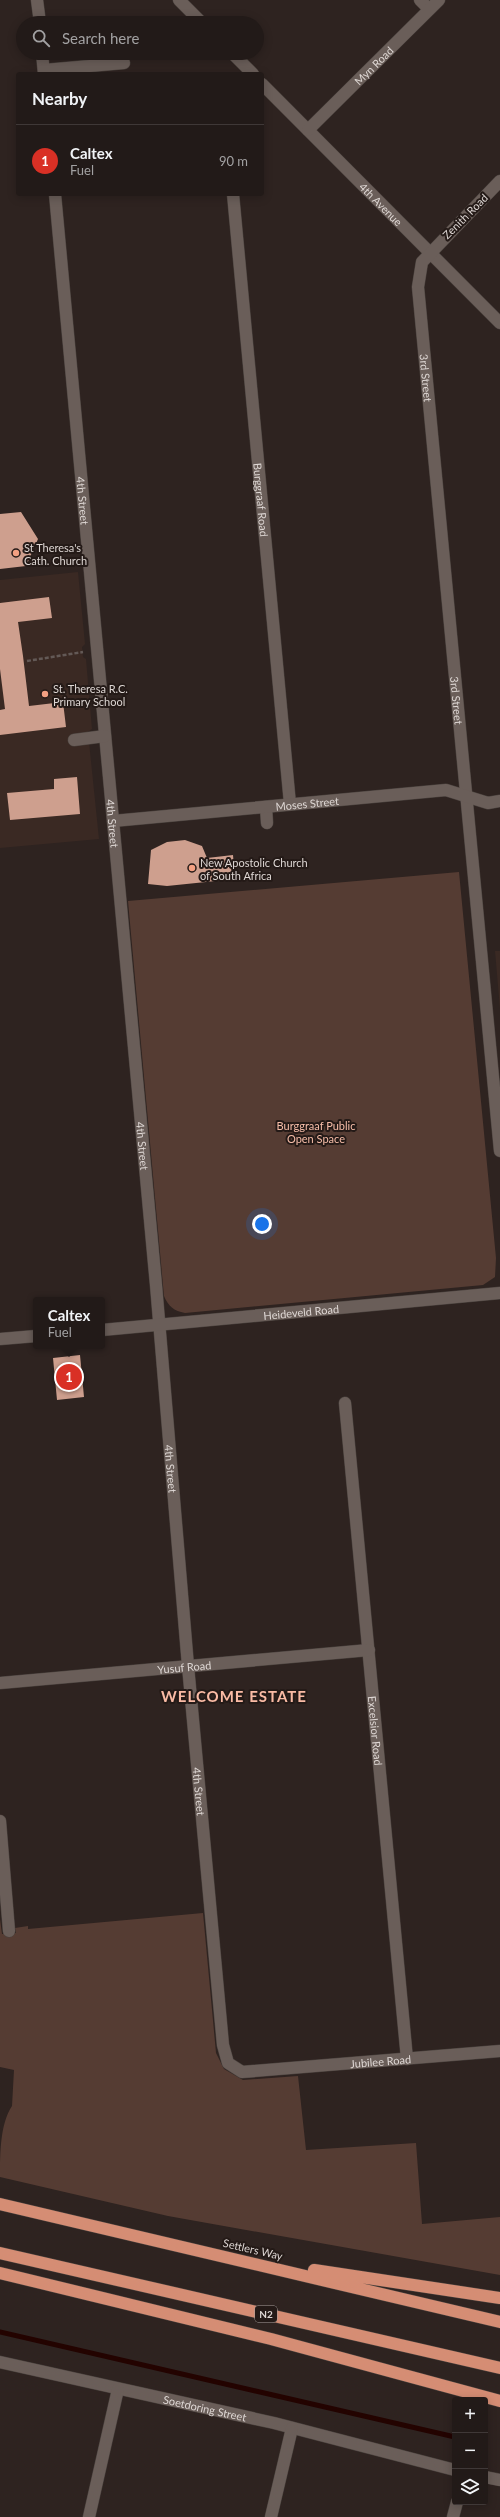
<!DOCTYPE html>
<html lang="en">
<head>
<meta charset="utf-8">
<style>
	:root { --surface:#221a18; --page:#2a2321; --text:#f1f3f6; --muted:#a2a1a2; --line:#3f3837; --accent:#d93025 }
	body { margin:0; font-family:Lato,sans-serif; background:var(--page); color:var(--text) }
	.controls { position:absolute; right:12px; bottom:12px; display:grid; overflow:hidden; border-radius:4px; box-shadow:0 2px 10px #0003 }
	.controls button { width:36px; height:36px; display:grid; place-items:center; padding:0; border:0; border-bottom:1px solid var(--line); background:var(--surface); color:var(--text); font:20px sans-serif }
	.you { position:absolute; left:262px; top:1224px; width:14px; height:14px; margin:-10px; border:3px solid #fff; border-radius:50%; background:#1a73e8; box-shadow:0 0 0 6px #1a73e833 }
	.badge { display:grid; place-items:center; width:26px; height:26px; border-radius:50%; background:var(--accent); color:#fff; font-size:13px; font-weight:700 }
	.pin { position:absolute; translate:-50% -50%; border:2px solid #fff; box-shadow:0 1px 4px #0006 }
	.popup { position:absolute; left:33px; top:1297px; width:72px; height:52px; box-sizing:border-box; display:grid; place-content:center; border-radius:4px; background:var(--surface); filter:drop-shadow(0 1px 3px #0005); font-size:13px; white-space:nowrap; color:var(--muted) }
	.popup b { font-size:15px; color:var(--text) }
	.popup::after { content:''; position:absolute; left:50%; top:100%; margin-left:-8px; border:8px solid transparent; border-top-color:var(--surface) }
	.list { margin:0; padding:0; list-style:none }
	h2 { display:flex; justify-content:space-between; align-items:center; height:52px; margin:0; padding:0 16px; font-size:17px }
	h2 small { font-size:13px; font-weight:400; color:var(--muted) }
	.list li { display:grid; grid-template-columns:26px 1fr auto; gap:12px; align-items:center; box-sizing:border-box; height:72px; padding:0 16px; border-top:1px solid var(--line) }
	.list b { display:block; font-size:15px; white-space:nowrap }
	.list p { margin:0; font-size:13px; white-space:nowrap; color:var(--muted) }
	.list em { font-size:13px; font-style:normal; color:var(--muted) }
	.icon { flex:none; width:22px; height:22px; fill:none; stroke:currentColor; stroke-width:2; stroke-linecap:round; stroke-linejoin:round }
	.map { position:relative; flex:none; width:500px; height:2517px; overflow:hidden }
	.search { position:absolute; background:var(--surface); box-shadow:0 2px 10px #0003; left:16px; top:16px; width:248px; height:44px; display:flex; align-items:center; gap:10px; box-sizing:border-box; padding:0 14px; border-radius:22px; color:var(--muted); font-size:15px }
	.panel { position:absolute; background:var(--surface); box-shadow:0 2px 10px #0003; left:16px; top:72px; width:248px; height:124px; border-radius:4px }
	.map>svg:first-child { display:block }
	.built { fill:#3a2923 }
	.green { fill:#553c33 }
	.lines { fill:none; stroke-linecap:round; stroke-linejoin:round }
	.stream { stroke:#230300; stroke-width:5 }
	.building { fill:#ce9f8e }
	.minor-casing { stroke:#4a423e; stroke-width:13 }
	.highway-casing { stroke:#4a423e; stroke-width:13 }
	.path { stroke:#635956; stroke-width:2.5; stroke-dasharray:4 2; stroke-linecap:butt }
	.minor { stroke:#6a5e59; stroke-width:12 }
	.highway { stroke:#d58d74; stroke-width:12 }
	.poi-dot { fill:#f3a082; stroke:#241a17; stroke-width:1.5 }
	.labels { text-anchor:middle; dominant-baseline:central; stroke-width:4; stroke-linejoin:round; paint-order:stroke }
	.shield { fill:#241a17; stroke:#a69e9b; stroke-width:1 }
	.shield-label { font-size:10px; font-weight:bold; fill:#ded7d4 }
	.street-label { font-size:11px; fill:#ded7d4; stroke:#241a17 }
	.poi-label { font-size:11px; fill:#ded7d4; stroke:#241a17; text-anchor:start }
	.park-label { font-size:11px; fill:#f6bda8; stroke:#241a17 }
	.district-label { font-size:15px; font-weight:bold; letter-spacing:1px; fill:#fabba5; stroke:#241a17 }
</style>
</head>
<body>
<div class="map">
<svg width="500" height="2517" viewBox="0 0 500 2517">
	<rect width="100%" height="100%" fill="#2e2320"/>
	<!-- built -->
	<path class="built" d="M78,572L85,644L82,647L83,657L86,659L92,729L88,732L99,839L0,848V580Z
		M495,951H500V1009Z"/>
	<!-- green -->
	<path class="green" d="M459,872L496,1258L495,1277L483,1285L185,1313C174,1311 168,1306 164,1296L128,901Z
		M203,1913L216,2053L224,2069L243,2080L298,2076L306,2150L416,2143L422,2224L500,2217V2275L168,2216L0,2177C0,2154 0,2124 12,2106L14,2070L0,2067V1919L2,1934L16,1933L15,1928L28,1926V1929Z"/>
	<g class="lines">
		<!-- stream -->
		<path class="stream" d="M0,2332L455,2437"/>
	</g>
	<!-- building -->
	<path class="building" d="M21,512L38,539L26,566L0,569V514Z
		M49,597L52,618L18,622L23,656L29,706L63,702L66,727L0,735V710L5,709L0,669V603Z
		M77,777L80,814L10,820L7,793L54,789V779Z
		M185,840L202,846L207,858L233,855L235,879L167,886L148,884L151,850L167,842Z
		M80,1355L84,1397L57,1400L53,1358Z"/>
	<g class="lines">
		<defs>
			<g id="minor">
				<path d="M37,0L40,23"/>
				<path d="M179,0L202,23"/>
				<path d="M420,0L429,9"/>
				<path d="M42,53L44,74"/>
				<path d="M232,53L253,74"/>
				<path d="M44,70L124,63"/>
				<path id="s1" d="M262,84L500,323"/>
				<path id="s2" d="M308,130L439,0"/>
				<path id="s3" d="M500,181L422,262L418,287L500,1151"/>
				<path id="s4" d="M55,194L156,1285L188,1666L223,2045L228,2063L242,2072L500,2051"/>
				<path id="s5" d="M233,194L290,804"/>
				<path d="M74,740L105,736"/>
				<path d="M266,807L267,823"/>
				<path id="s6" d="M113,821L446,790L488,803L500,801"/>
				<path id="s7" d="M102,1330L500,1293"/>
				<path d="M0,1339L36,1336"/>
				<path id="s8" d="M345,1403L407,2059"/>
				<path id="s9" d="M0,1683L369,1650"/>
				<path d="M0,1821L9,1931"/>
				<path id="s10" d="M0,2362L274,2423L455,2470"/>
				<path d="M485,2477L500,2480"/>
				<path d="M89,2517L118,2389"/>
				<path d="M271,2517L292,2428"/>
				<path d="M453,2517L457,2502"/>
			</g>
			<path id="highway" d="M0,2204L500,2322
				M0,2253L500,2368
				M314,2270L500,2298
				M0,2273L271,2339L500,2401"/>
		</defs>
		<!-- minor casing -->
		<use href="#minor" class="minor-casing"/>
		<!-- highway casing -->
		<use href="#highway" class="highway-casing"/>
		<!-- path -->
		<path class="path" d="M27,661L83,652"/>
		<!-- minor -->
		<use href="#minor" class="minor"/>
		<!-- highway -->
		<use href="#highway" class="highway"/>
	</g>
	<!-- markers -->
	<g class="poi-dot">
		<circle cx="16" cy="553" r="4"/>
		<circle cx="45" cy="694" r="4"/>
		<circle cx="192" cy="868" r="4"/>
	</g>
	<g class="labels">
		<!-- shield labels -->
		<rect class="shield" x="255" y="2306" width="22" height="16" rx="3"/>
		<g class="shield-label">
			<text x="266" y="2314">N2</text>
		</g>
		<!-- street labels -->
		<g class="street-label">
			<text stroke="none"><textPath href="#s2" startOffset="92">Myn Road</textPath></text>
			<text stroke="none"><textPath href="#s1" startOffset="169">4th Avenue</textPath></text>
			<text transform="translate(465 216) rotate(-45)">Zenith Road</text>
			<text stroke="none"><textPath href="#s3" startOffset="229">3rd Street</textPath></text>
			<text stroke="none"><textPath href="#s5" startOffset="307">Burggraaf Road</textPath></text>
			<text stroke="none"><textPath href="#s4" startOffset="308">4th Street</textPath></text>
			<text stroke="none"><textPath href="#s3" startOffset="553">3rd Street</textPath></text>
			<text stroke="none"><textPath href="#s6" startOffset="195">Moses Street</textPath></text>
			<text stroke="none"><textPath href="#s4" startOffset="632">4th Street</textPath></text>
			<text stroke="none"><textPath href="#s4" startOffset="956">4th Street</textPath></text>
			<text stroke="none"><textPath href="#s7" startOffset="200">Heideveld Road</textPath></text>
			<text stroke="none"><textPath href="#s4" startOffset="1280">4th Street</textPath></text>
			<text stroke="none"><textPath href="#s9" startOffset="185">Yusuf Road</textPath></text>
			<text stroke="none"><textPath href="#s8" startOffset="329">Excelsior Road</textPath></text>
			<text stroke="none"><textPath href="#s4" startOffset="1604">4th Street</textPath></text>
			<text stroke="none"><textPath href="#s4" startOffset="2033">Jubilee Road</textPath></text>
			<text transform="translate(253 2249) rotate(13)">Settlers Way</text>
			<text stroke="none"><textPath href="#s10" startOffset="210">Soetdoring Street</textPath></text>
		</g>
		<!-- poi labels -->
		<g class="poi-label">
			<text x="24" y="547">St Theresa's<tspan x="24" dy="13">Cath. Church</tspan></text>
			<text x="53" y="688">St. Theresa R.C.<tspan x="53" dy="13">Primary School</tspan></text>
			<text x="200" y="862">New Apostolic Church<tspan x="200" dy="13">of South Africa</tspan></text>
		</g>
		<!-- park labels -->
		<g class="park-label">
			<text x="316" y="1125">Burggraaf Public<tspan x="316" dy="13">Open Space</tspan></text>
		</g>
		<!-- district labels -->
		<g class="district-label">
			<text x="234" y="1696">WELCOME ESTATE</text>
		</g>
	</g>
</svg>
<div class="controls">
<button>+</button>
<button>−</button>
<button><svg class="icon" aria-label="layers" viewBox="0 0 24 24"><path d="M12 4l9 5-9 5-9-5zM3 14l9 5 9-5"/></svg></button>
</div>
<div class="you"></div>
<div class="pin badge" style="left:69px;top:1377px">1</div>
<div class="popup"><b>Caltex</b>Fuel</div>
<div class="search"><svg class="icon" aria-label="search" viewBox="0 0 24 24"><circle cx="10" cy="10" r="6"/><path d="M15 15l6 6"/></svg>Search here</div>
<section class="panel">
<h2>Nearby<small></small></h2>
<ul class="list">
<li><span class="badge">1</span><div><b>Caltex</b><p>Fuel</p></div><em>90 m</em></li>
</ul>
</section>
</div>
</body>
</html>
